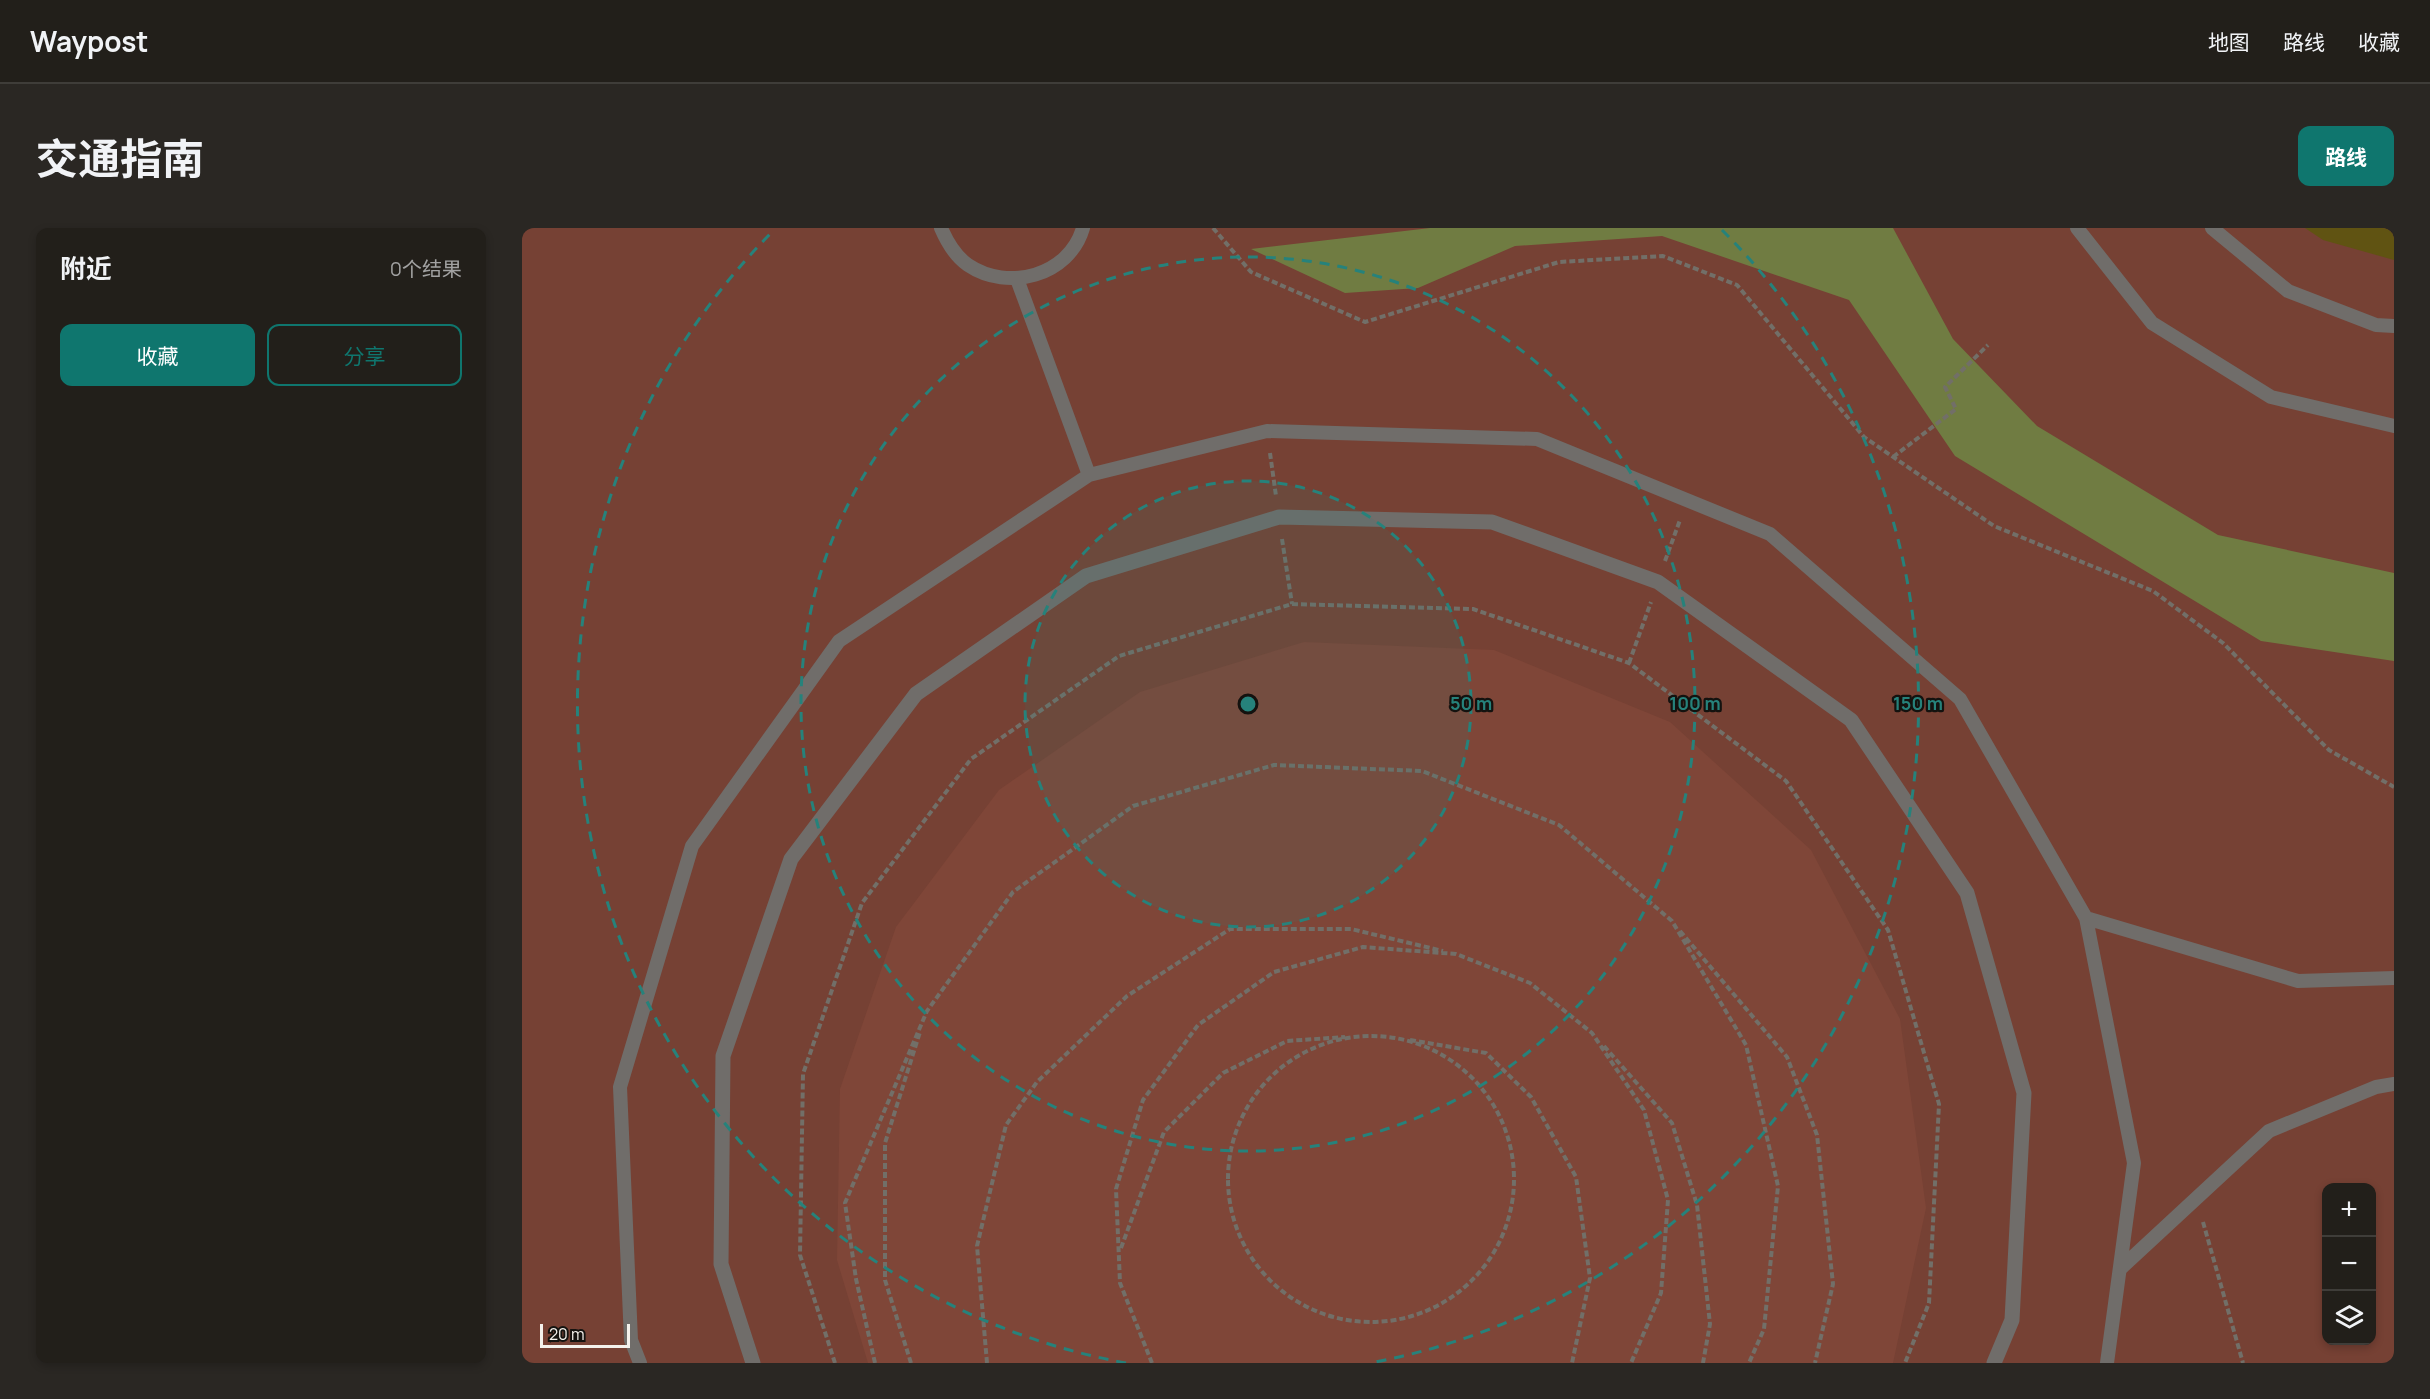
<!DOCTYPE html>
<html lang="zh">
<head>
<meta charset="utf-8">
<style>
	:root { --surface:#221f1a; --page:#2a2723; --text:#f1f3f6; --muted:#a2a2a2; --line:#3f3d39; --accent:#0f766e }
	body { margin:0; font-family:Manrope,"Noto Sans SC",sans-serif; background:var(--page); color:var(--text) }
	.controls { position:absolute; right:18px; bottom:18px; display:grid; overflow:hidden; border-radius:12px; box-shadow:0 3px 9px #0003 }
	.controls button { width:54px; height:54px; display:grid; place-items:center; padding:0; border:0; border-bottom:2px solid var(--line); background:var(--surface); color:var(--text); font:30px sans-serif }
	.scale { position:absolute; left:18px; bottom:15px; width:90px; box-sizing:border-box; padding-left:6px; border:3px solid #f4f1ec; border-top:0; font-size:16px; line-height:21px; white-space:nowrap; color:#f4f1ec; -webkit-text-stroke:4px #14120f; paint-order:stroke }
	.list { margin:0; padding:0; list-style:none }
	h2 { display:flex; justify-content:space-between; align-items:center; height:78px; margin:0; padding:0 24px; font-size:26px }
	h2 small { font-size:20px; font-weight:400; color:var(--muted) }
	.actions { display:flex; gap:12px; padding:18px 24px }
	.actions a { flex:1; padding:14px 0; border:2px solid var(--accent); border-radius:12px; text-align:center; font-size:21px; color:var(--accent) }
	.actions .main { background:var(--accent); color:#fff }
	.icon { flex:none; width:33px; height:33px; fill:none; stroke:currentColor; stroke-width:2; stroke-linecap:round; stroke-linejoin:round }
	.map { position:relative; flex:none; width:1872px; height:1135px; overflow:hidden; border-radius:12px }
	header { display:flex; align-items:center; gap:36px; box-sizing:border-box; height:84px; padding:0 30px; background:var(--surface); border-bottom:2px solid var(--line) }
	header strong { font-size:28px }
	nav { display:flex; gap:33px; margin-inline-start:auto; font-size:21px }
	.intro { display:flex; align-items:center; justify-content:space-between; box-sizing:border-box; height:144px; padding:0 36px }
	h1 { margin:0; font-size:42px }
	.button { padding:15px 27px; border-radius:12px; background:var(--accent); color:#fff; font-size:21px; font-weight:700 }
	main { display:flex; gap:36px; padding:0 36px }
	aside { flex:1; background:var(--surface); border-radius:12px; box-shadow:0 3px 9px #0003 }
	.map>svg:first-child { display:block }
	.green { fill:#764134; fill-rule:evenodd }
	.forest { fill:#7f4638 }
	.water { fill:#707c42 }
	.building { fill:#605312 }
	.lines { fill:none; stroke-linecap:round; stroke-linejoin:round }
	.path { stroke:#726f68; stroke-width:4; stroke-dasharray:6 3; stroke-linecap:butt }
	.service { stroke:#706d6a; stroke-width:14 }
	.pedestrian { stroke:#706d6a; stroke-width:15 }
	.ring { fill:none; stroke:#26827b; stroke-width:3; stroke-dasharray:10 8 }
	.centre { fill:#26827b; stroke:#14120f; stroke-width:3 }
	.ring-label { font-size:18px; text-anchor:middle; font-weight:bold; fill:#26827b; stroke:#14120f; stroke-width:4.5; stroke-linejoin:round; paint-order:stroke }
</style>
</head>
<body>
<header>
<strong>Waypost</strong>
<nav><a>地图</a><a>路线</a><a>收藏</a></nav>
</header>
<div class="intro"><h1>交通指南</h1><a class="button">路线</a></div>
<main>
<aside>
<h2>附近<small>0个结果</small></h2>
<ul class="list">
</ul>
<div class="actions"><a class="main">收藏</a><a>分享</a></div>
</aside>
<div class="map">
<svg width="1872" height="1135" viewBox="0 0 1872 1135">
	<rect width="100%" height="100%" fill="#2d2922"/>
	<!-- green -->
	<path class="green" d="M0,0H1872V1135H0ZM1804,960H1850V1112H1804Z"/>
	<!-- forest -->
	<path class="forest" d="M782,414L972,422L1148,494L1289,622L1378,791L1404,980L1371,1135H346L315,1032L318,861L374,699L477,562L618,464Z"/>
	<!-- water -->
	<path class="water" d="M908,0H1371L1431,111L1515,198L1696,307L1872,345V433L1739,413L1433,228L1327,72L1140,8L993,18L896,60L823,65L729,21Z"/>
	<!-- building -->
	<path class="building" d="M1783,0H1872V32L1801,12Z"/>
	<g class="lines">
		<!-- path -->
		<path class="path" d="M691,0L729,44L843,94L1037,34L1141,28L1215,57L1342,209L1472,298L1631,363L1701,415L1807,522L1872,559
			M748,225L754,268
			M1371,229L1434,181L1423,159L1466,117
			M760,311L770,376
			M1143,333L1158,292
			M1107,435L1129,374
			M1158,703L1265,829L1295,907L1311,1056L1293,1135
			M706 951a143 143 0 1 1 286 0a143 143 0 1 1-286 0Z
			M888,812L964,825L1009,869L1054,949L1068,1050L1050,1135
			M1082,818L1150,895L1175,977L1188,1096L1181,1135
			M1681,994L1721,1135
			M599,1020L642,904L701,845L765,813L823,809
			M313,1135L278,1027L281,846L340,675L449,531L597,428L770,376L951,381L1107,435L1264,553L1366,702L1417,876L1407,1075L1383,1135
			M353,1135L334,1051L323,975L405,783L491,664L611,578L752,537L900,543L1037,597L1150,693L1224,817L1256,958L1242,1101L1227,1135
			M389,1135L363,1052V915L398,804
			M465,1135L455,1018L484,897L515,854L605,768L708,701H829L921,723
			M630,1135L598,1055L594,961L621,872L676,797L752,744L841,719L934,726L1008,755L1070,805L1122,882L1146,972L1139,1065L1109,1135"/>
		<!-- service -->
		<path class="service" d="M419,0C425,14 433,28 446,37C486,64 547,48 561,0
			M1555,0L1630,95L1749,169L1872,198
			M1690,0L1766,63L1854,97L1872,98
			M495,51L567,247
			M1564,690L1776,753L1872,750
			M1598,1041L1747,903L1854,859L1872,856
			M118,1135L109,1112L98,859L170,618L317,413L567,247L745,203L1015,211L1248,306L1438,471L1564,690L1612,935L1585,1135"/>
		<!-- pedestrian -->
		<path class="pedestrian" d="M231,1135L199,1036L201,828L269,631L394,466L564,348L757,289L970,294L1136,354L1329,492L1445,665L1502,865L1490,1092L1472,1135"/>
	</g>
	<!-- distance rings -->
	<circle cx="726" cy="476" r="223" fill="#26827b" fill-opacity=".12"/>
	<g class="ring">
		<circle cx="726" cy="476" r="223"/>
		<circle cx="726" cy="476" r="447"/>
		<path d="M604 1135A670 670 0 0 1 252 2M1200 2A670 670 0 0 1 848 1135"/>
	</g>
	<circle cx="726" cy="476" r="9" class="centre"/>
	<g class="ring-label">
		<text x="949" y="482">50 m</text>
		<text x="1173" y="482">100 m</text>
		<text x="1396" y="482">150 m</text>
	</g>
</svg>
<div class="controls">
<button>+</button>
<button>−</button>
<button><svg class="icon" aria-label="layers" viewBox="0 0 24 24"><path d="M12 4l9 5-9 5-9-5zM3 14l9 5 9-5"/></svg></button>
</div>
<div class="scale">20 m</div>
</div>
</main>
</body>
</html>
